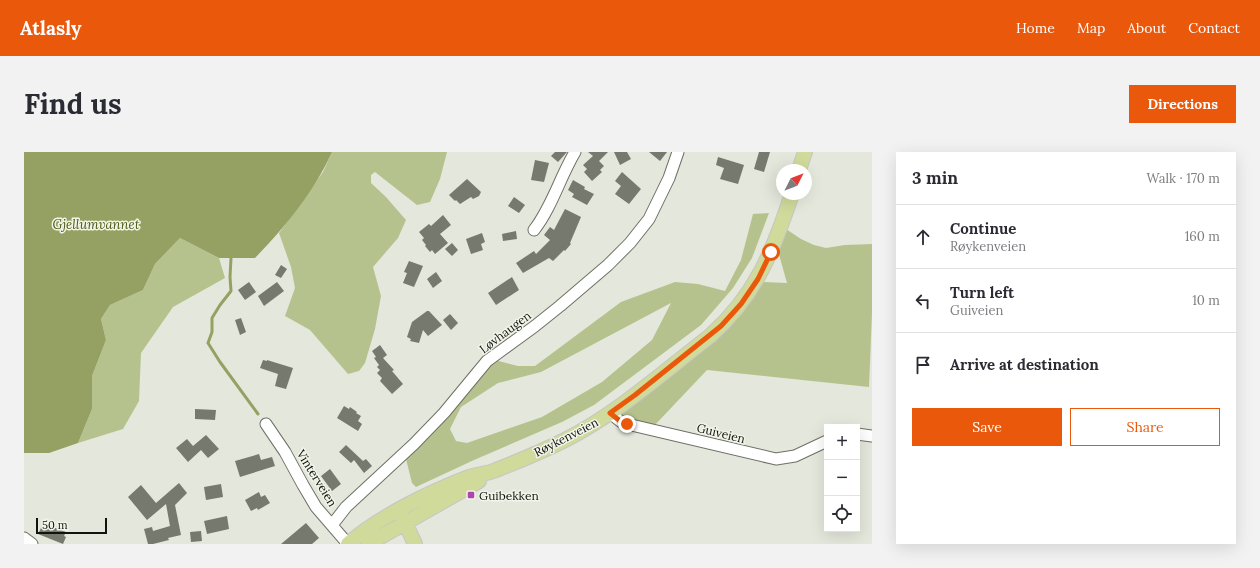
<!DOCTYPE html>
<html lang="en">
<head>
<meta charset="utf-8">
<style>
	:root { --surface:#fff; --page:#f2f2f3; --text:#2b2b33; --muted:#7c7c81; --line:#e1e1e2; --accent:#ea580c }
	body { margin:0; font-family:Lora,serif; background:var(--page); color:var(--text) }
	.controls { position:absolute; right:12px; bottom:12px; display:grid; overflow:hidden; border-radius:0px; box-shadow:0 4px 16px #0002 }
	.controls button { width:36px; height:36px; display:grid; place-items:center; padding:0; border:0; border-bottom:1px solid var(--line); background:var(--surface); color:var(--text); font:20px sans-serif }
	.compass { position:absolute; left:752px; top:12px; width:36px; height:36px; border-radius:50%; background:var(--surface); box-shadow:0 4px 16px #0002; rotate:48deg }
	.scale { position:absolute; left:12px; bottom:10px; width:71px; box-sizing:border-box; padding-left:4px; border:2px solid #12130f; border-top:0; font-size:11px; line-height:14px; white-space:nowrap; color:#12130f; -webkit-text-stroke:3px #f1f4e8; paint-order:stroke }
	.stop { position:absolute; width:12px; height:12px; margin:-9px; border:3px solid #ea580c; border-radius:50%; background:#fff }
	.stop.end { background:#ea580c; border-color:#fff; box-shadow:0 1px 4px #0008 }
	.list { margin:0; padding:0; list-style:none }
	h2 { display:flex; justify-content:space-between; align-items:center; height:52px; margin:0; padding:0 16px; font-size:17px }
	h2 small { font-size:13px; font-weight:400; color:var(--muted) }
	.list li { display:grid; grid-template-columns:26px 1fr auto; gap:12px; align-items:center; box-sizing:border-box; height:64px; padding:0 16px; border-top:1px solid var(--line) }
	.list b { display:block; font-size:15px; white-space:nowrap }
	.list p { margin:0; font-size:13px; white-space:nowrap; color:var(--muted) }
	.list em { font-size:13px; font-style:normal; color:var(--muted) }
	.actions { display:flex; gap:8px; padding:12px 16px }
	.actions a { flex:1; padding:9px 0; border:1px solid var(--accent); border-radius:0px; text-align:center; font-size:14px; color:var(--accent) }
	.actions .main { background:var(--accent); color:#fff }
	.icon { flex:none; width:22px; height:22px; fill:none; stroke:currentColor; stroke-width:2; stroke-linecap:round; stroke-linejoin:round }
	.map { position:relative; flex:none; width:848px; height:392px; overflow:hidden; border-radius:0px }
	header { display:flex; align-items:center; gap:24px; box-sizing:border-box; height:56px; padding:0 20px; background:var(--accent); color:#fff }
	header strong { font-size:19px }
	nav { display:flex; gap:22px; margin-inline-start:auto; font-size:14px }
	.intro { display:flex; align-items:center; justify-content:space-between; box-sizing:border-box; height:96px; padding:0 24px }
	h1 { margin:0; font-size:28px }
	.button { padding:10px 18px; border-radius:0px; background:var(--accent); color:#fff; font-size:14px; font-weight:700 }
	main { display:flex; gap:24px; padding:0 24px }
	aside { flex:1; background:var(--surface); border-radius:0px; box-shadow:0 4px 16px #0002 }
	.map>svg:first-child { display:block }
	.green { fill:#b6c28e; fill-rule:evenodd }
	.water { fill:#94a163 }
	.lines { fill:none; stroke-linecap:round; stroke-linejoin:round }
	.stream { stroke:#94a163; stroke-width:3 }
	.building { fill:#76796e }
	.minor-casing { stroke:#6e7066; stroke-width:13 }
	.major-casing { stroke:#c6c6c5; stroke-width:16 }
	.minor { stroke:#fff; stroke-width:11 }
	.major { stroke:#cfda9b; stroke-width:14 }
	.route { stroke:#ea580c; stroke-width:5 }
	.poi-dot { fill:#ad47ac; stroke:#f1f4e8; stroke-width:1.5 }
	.labels { text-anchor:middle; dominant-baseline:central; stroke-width:3; stroke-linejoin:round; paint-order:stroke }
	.street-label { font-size:12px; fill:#12130f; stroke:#f1f4e8 }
	.poi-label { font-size:12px; fill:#12130f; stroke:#f1f4e8; text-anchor:start }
	.water-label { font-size:13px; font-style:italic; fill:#505a15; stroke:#f1f4e8 }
</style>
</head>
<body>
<header>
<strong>Atlasly</strong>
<nav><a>Home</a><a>Map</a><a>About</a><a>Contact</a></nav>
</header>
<div class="intro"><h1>Find us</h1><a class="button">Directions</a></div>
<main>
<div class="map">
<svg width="848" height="392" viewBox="0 0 848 392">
	<rect width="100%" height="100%" fill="#e4e7db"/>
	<!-- green -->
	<path class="green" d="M308,0H423L416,27L406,50L393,53L351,20L347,23V31L362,45L382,68L374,86L349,115L357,144L351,177L341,211L335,219L324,222L286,178L261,164L271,136L267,115L255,81L299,20Z
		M745,61L728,106L709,136L677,173L570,253L538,270L450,308L392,335L388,331L381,303L471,208L494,214H511L597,150L651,130L674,132L701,139L717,108L729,62ZM647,151L628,188L578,230L518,265L443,291L432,289L426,277L437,255L474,231L517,220Z
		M762,77L777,87L790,93L802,96L821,93L848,92V161L845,235L683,218L629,275L594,263L723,153L739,130L763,131L754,99Z
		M156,86L195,106L201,126L149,155L117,201L115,249L99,277L54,291L68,257V224L82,188L77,167L86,153L119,138L131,112Z"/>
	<!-- water -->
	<path class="water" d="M0,0H308C290,40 261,75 231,106H195L156,86L131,112L119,138L86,153L77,167L82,188L68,224V257L54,291L25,301H0Z"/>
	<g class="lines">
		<!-- stream -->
		<path class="stream" d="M207,106L206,125L207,139L196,153L188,166V180L184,191L196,210L234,262"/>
	</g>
	<!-- building -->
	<path class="building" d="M531,0H543L534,10L527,4Z
		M564,0H584L575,9L580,14L576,18L578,20L568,29L560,20L563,17L559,13L569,4Z
		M590,0H603L607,7L596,13Z
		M625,0H643L636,9Z
		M735,0H746L740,20L730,17Z
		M694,5L720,13L714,32L696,27L700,16L692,13Z
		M511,8L525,11L520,30L507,28Z
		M598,20L617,37L605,52L591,42L597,34L591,29Z
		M443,27L457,40L455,44L449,47L447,45L436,52L432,48L431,49L425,43Z
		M549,28L561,35L560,37L570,42L563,53L548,45L550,42L544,38Z
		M490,45L501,53L495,61L484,54Z
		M541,57L557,65L546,91L547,92L541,99L540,98L529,109L525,106L499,121L492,111L510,99L512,102L526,88L520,83L526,75L530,78Z
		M419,63L427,73L416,82L424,91L411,102L408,98L406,100L401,94L402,93L398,88L400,86L395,80L405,72L407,74Z
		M492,79L493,87L479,89L478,82Z
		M458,81L461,90L457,92L459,98L447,102L442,87Z
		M428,91L434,98L428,104L421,97Z
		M385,109L399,114L390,135L379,131L383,121L380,120Z
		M257,113L263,117L257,126L251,123Z
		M412,120L418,129L409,136L403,127Z
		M488,125L495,138L472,153L464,141Z
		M225,130L232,140L221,148L214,138Z
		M253,130L260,139L240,154L234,144Z
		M403,159H405L418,173L404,184L399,178L395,191L386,189L387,187L383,185L388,170Z
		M426,162L434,171L427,178L419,168Z
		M217,166L222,180L216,183L211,168Z
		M356,193L363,203L359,206L370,218L368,219L379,232L368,242L356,229L358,226L353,221L356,218L353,215L355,213L350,206L352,205L348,199Z
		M239,208L243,209V208L269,216L262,237L251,234L254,222L236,216Z
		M320,254L325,257L326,255L333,260L332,261L337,264L334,269L338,272L334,279L313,266Z
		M171,257L192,258L191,268L171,267Z
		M182,283L195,297L184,306L177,298L164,310L152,296L163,287L169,294Z
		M322,293L339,309L342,307L348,314L340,321L330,308L327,311L315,300Z
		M235,302L237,308L248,305L251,314L216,325L211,309Z
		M306,317L317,332L308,339L297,324Z
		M155,331L163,341L151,353L157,383L144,386L145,388L129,392H124L120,377L128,375L129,379L146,374L142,352L123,368L104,345L117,333L132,351Z
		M197,332L199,345L182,348L180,335Z
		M235,340L237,345L241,343L246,351L234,358L233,356L227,359L221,348Z
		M203,364L205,377L183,382L180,369Z
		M282,371L295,386L288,392H257Z
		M21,372L42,380L40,384L42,385L39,392L14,382L18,374L20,375Z
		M177,379L178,389L167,390L166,380Z"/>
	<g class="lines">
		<defs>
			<path id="minor" d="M510,78C528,55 536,25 551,0
				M586,261L596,269L603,272L752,307L771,304L803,289
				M242,272L261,300L279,333L292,355L324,392
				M833,282L848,284
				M308,373L322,355L390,292L420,261L463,209L511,174L536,154L584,113L606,91L625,67L645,26L654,0
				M0,386L8,392"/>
			<path id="major" d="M775,18L781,0
				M377,362L391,392
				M324,392C356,364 406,340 445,325C454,322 463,322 472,318C495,309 519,299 541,288C594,261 639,220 686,184C732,143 749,99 768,42
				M344,392L455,329"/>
		</defs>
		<!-- minor casing -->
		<use href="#minor" class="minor-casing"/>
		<!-- major casing -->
		<use href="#major" class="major-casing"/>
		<!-- minor -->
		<use href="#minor" class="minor"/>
		<!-- major -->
		<use href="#major" class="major"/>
	</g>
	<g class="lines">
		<!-- route -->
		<path class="route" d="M603,272L596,269L586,261L611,243L697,174L717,152L734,127L747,100"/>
	</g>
	<!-- markers -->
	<rect class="poi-dot" x="443" y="339" width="8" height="8" rx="2"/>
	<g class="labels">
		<!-- street labels -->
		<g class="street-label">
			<text transform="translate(481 180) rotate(-37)">Løvhaugen</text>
			<text transform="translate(697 281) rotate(14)">Guiveien</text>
			<text transform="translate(542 285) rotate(-27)">Røykenveien</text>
			<text transform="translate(293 326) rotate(58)">Vinterveien</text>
		</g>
		<!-- poi labels -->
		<g class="poi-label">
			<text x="455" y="343">Guibekken</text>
		</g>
		<!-- water labels -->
		<g class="water-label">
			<text x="72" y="72">Gjellumvannet</text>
		</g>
	</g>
</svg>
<div class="controls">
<button>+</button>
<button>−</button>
<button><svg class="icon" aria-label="locate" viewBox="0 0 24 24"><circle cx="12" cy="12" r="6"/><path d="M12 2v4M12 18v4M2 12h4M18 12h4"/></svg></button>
</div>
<svg class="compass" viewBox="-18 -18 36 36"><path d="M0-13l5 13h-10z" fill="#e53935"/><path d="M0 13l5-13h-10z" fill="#7c7c81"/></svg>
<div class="scale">50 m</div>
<div class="stop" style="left:747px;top:100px"></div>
<div class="stop end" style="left:603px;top:272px"></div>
</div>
<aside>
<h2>3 min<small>Walk · 170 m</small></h2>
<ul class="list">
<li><svg class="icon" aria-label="ahead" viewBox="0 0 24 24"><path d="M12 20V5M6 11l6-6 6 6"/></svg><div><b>Continue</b><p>Røykenveien</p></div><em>160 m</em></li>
<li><svg class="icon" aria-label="left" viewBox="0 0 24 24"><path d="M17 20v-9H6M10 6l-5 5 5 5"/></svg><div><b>Turn left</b><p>Guiveien</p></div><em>10 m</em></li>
<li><svg class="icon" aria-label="arrive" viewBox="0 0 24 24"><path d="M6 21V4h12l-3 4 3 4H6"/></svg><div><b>Arrive at destination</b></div></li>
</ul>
<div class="actions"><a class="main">Save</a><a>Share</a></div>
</aside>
</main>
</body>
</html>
